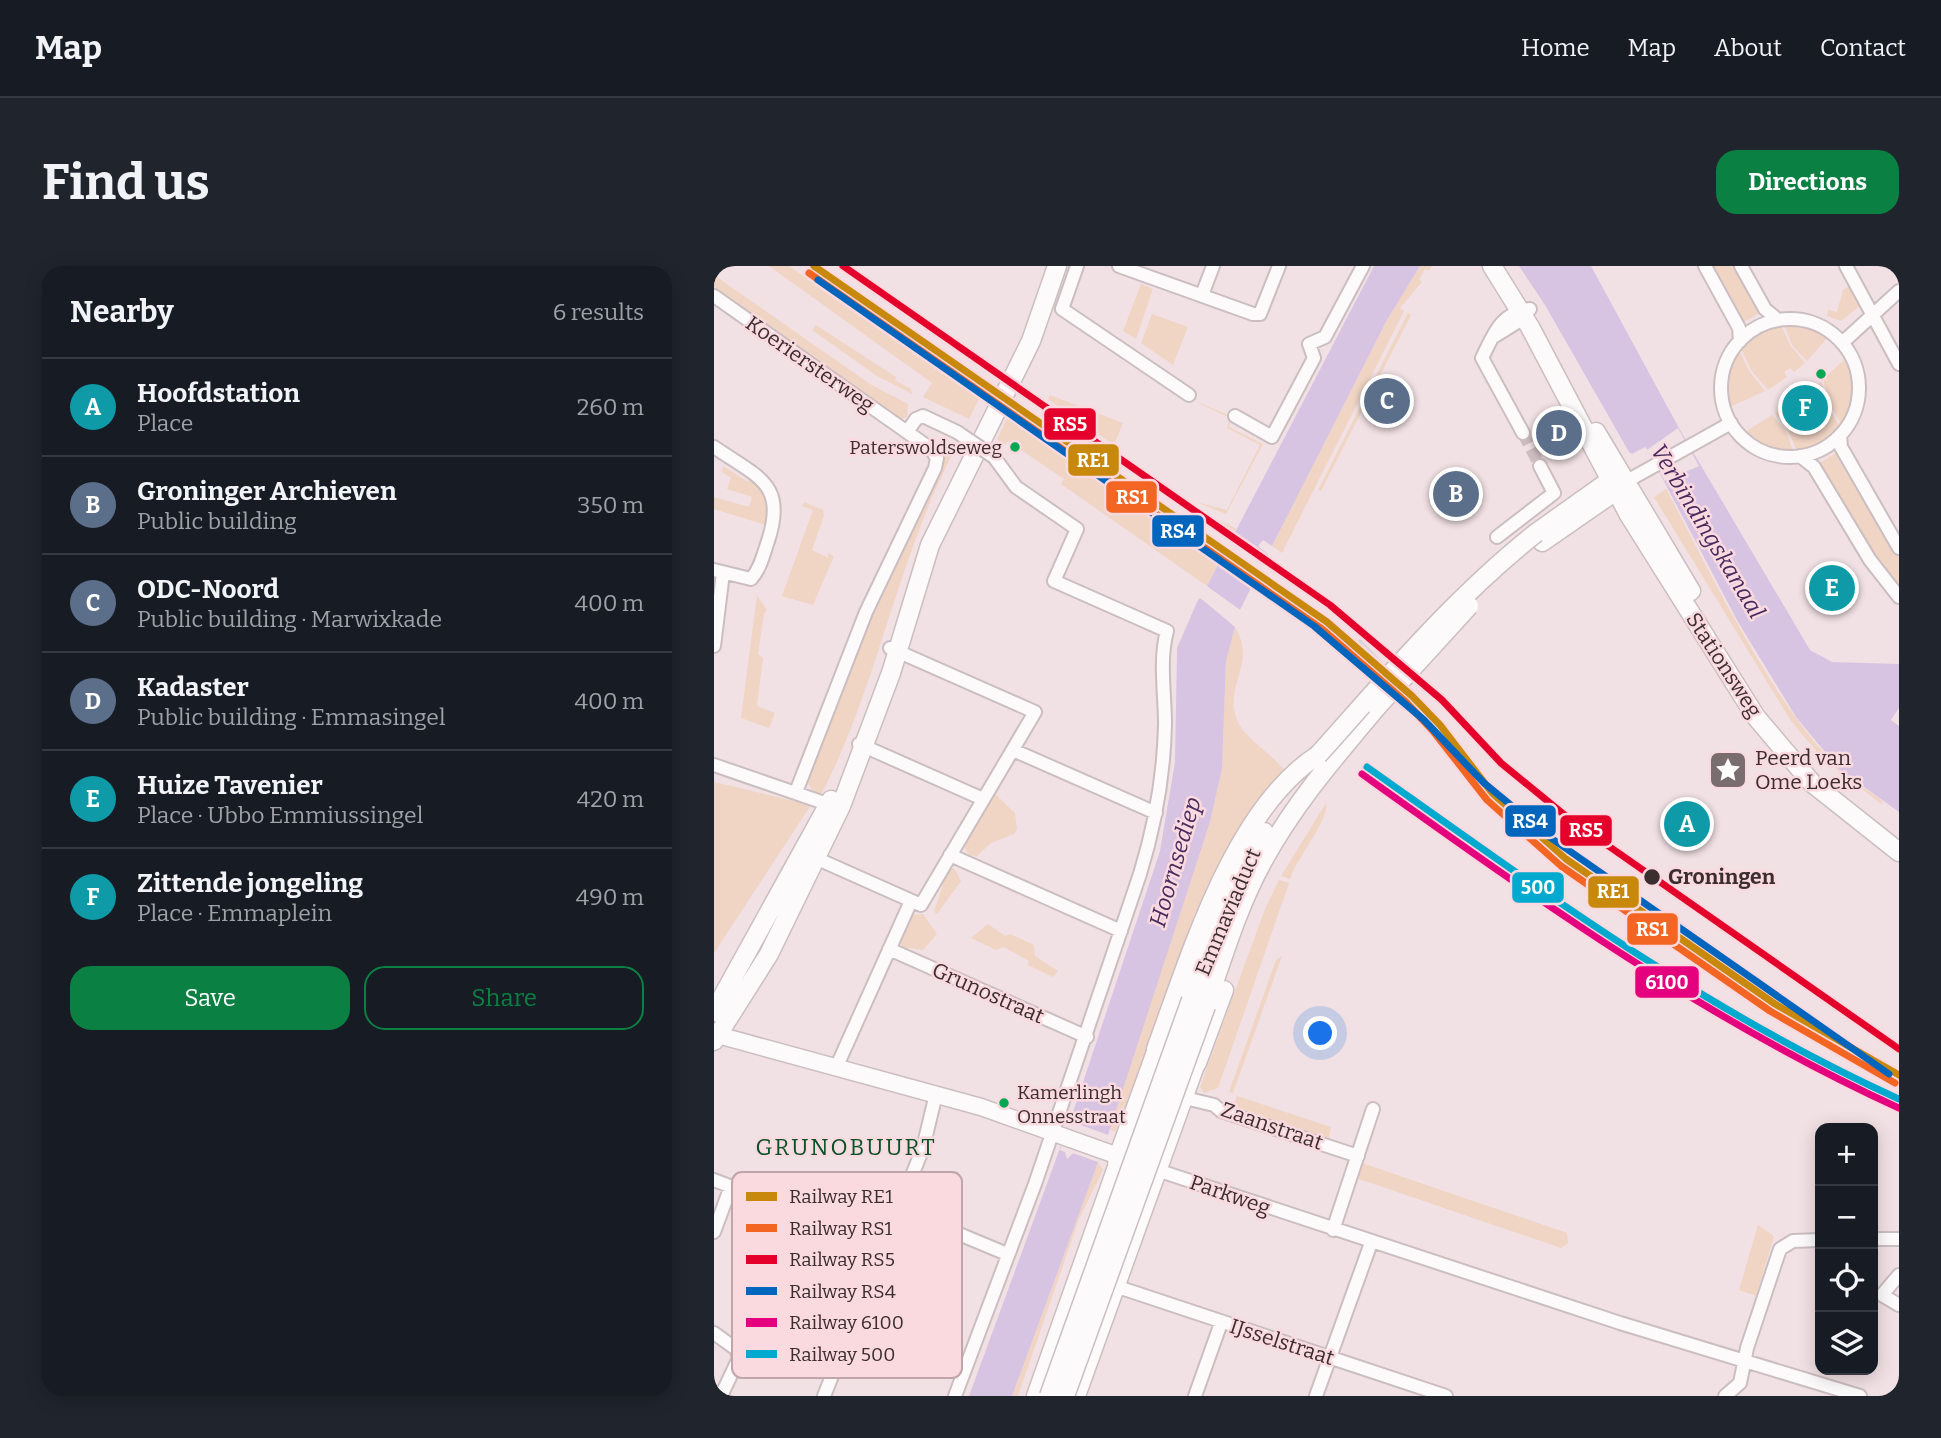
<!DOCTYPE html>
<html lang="en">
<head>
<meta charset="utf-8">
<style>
	:root { --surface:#171b24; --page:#20242c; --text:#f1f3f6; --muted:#9ea1a6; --line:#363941; --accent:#0b8043 }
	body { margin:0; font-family:Bitter,serif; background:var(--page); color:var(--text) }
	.controls { position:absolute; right:21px; bottom:21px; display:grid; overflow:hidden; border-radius:14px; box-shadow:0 4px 18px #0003 }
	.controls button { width:63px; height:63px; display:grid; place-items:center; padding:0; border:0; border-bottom:2px solid var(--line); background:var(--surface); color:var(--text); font:35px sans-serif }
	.you { position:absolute; left:607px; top:768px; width:24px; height:24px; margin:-18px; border:5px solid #fff; border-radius:50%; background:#1a73e8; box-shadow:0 0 0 10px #1a73e833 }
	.badge { display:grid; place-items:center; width:46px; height:46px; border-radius:50%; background:var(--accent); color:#fff; font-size:23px; font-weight:700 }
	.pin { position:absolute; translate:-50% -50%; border:4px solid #fff; box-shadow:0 2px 7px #0006 }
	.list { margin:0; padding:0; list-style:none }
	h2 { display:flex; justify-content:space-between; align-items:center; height:91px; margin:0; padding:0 28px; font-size:30px }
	h2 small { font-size:23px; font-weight:400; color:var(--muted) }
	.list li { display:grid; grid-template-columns:46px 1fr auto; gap:21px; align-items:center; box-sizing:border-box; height:98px; padding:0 28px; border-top:2px solid var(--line) }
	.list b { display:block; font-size:26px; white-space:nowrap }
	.list p { margin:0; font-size:23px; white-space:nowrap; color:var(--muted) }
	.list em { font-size:23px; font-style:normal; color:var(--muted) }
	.actions { display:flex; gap:14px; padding:21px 28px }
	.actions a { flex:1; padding:16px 0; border:2px solid var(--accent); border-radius:21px; text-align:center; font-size:24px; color:var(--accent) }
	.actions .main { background:var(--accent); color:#fff }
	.icon { flex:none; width:38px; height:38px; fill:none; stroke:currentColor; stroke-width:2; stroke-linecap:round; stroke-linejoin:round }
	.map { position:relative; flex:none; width:1185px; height:1130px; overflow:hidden; border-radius:21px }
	header { display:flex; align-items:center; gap:42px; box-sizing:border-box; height:98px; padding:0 35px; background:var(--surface); border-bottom:2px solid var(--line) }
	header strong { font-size:33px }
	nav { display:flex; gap:38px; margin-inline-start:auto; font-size:24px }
	.intro { display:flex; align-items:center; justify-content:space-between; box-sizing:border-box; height:168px; padding:0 42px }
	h1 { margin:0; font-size:49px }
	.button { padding:18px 32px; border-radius:21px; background:var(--accent); color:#fff; font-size:24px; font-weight:700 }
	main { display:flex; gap:42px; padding:0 42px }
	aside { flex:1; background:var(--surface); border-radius:21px; box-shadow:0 4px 18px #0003 }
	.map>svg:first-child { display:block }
	.green { fill:#f0d4c4 }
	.water { fill:#d7c4e3 }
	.pier { fill:#f2e1e4 }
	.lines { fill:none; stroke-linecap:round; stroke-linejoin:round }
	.minor-tunnel { stroke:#cdbdc0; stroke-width:12; stroke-dasharray:12 6; stroke-linecap:butt }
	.minor-casing { stroke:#cbbec1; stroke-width:16 }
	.tertiary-casing { stroke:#cbbec1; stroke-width:19 }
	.secondary-casing { stroke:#cbbec1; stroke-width:21 }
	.minor { stroke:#fdfafb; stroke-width:12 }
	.tertiary { stroke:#fdfafb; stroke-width:16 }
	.secondary { stroke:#fdfafb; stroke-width:18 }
	.rail { stroke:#d8d3d5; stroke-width:3.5 }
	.minor-bridge-casing { stroke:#cbbec1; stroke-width:16; stroke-linecap:butt }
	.secondary-bridge-casing { stroke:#cbbec1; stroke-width:21; stroke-linecap:butt }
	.minor-bridge { stroke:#fdfafb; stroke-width:12 }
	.secondary-bridge { stroke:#fdfafb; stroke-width:18 }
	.rail-1-casing { stroke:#fad9df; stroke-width:12 }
	.rail-2-casing { stroke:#fad9df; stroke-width:12 }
	.rail-3-casing { stroke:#fad9df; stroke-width:12 }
	.rail-4-casing { stroke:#fad9df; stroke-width:12 }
	.rail-5-casing { stroke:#fad9df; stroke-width:12 }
	.rail-6-casing { stroke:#fad9df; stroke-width:12 }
	.rail-1 { stroke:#c8880c; stroke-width:7 }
	.rail-2 { stroke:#f26522; stroke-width:7 }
	.rail-3 { stroke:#e4002b; stroke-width:7 }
	.rail-4 { stroke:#0065bd; stroke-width:7 }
	.rail-5 { stroke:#e5007d; stroke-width:7 }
	.rail-6 { stroke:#00a9ce; stroke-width:7 }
	.bus-dot { fill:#00a651; stroke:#fad9df; stroke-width:2.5 }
	.stop-dot { fill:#3a2e30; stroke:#fad9df; stroke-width:2.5 }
	.labels { text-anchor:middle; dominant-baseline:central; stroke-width:5; stroke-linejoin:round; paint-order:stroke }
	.bus-label { font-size:19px; fill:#3a2e30; stroke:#fad9df; text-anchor:end }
	.street-label { font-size:21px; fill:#3a2e30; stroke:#fad9df }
	.poi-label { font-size:21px; fill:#3a2e30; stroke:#fad9df; text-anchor:start }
	.stop-label { font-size:21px; font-weight:bold; fill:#3a2e30; stroke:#fad9df; text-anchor:start }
	.water-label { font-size:23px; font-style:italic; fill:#472b5f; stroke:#fad9df }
	.neighbourhood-label { font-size:23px; letter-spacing:2px; fill:#065226; stroke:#fad9df }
	.key { fill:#fad9df; stroke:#c0a6aa; stroke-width:2 }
	.key-label { font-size:19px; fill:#3a2e30 }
	.line-badge { stroke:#fad9df; stroke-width:2.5 }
	.badge-label { font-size:19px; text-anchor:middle; font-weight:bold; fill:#fff }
</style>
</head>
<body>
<header>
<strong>Map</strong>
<nav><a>Home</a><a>Map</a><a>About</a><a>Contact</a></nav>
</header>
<div class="intro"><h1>Find us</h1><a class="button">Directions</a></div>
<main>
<aside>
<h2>Nearby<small>6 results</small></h2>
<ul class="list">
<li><span class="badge" style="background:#0f9aa8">A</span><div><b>Hoofdstation</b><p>Place</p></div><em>260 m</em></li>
<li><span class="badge" style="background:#5c6f8a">B</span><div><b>Groninger Archieven</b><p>Public building</p></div><em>350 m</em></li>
<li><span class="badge" style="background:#5c6f8a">C</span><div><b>ODC-Noord</b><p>Public building · Marwixkade</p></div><em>400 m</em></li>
<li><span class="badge" style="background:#5c6f8a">D</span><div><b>Kadaster</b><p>Public building · Emmasingel</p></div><em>400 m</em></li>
<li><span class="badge" style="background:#0f9aa8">E</span><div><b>Huize Tavenier</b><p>Place · Ubbo Emmiussingel</p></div><em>420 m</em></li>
<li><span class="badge" style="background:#0f9aa8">F</span><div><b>Zittende jongeling</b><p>Place · Emmaplein</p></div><em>490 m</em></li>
</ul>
<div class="actions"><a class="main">Save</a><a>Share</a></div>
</aside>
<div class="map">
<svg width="1185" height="1130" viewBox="0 0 1185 1130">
	<rect width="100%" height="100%" fill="#f2e1e4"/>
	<!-- green -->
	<path class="green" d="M55,0H75L230,108L235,102L269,125L255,153L209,131L218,117Z
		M706,0H718L715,5L711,3L705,13L708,16L686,42L690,45L568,287L558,280L673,54Z
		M995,0H1023L1049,45L1026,58Z
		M0,9L156,118L194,138L193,151L188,153L0,22Z
		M427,18L439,23L422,73L409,65Z
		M1136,20L1147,39L1127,55L1113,50L1114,44L1123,46L1129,24Z
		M694,47L697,49L607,225L604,224Z
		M438,48L474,61L459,99L427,77Z
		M102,59L182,111L181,114L197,123L198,128L163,110L98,64Z
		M1067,59L1076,79L1091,97L1080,106L1076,102L1070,106L1073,111L1054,124L1037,104L1027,82L1044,67Z
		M1070,59L1093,61L1114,71L1093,95L1078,79Z
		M1025,84L1035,105L1051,125L1016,141L1013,112Z
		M1132,92C1143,114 1142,138 1128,159L1115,137L1109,113Z
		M1107,115L1113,139L1126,161L1109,177L1083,185L1074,165L1061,147L1096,125L1099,127Z
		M310,124L484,245L522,262L517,273L306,129Z
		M336,129L409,157L400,179L334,133Z
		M474,132L519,151L515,161L549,178L512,248L482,236L513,244L546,179L513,162L516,152Z
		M297,145L508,291L493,320L347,218L350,213L294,175L291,179L283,173Z
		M1058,149L1072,165L1079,185L1051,180L1031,166Z
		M227,182L238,189C182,298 163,421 107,529L101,528L94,517L128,414Z
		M1125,185L1185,287V326L1173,312L1104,198Z
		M9,200L34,216L38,212C50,227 56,240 52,259L0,243V231L35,241L38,231L13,223L17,212L8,206Z
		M952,223C999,311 1054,430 1122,500C1136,514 1154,524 1169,535L1167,538L1107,491L1077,455L940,231Z
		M90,236L109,244L110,250L98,284L114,292V287L120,290L99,339L68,330L99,244L88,240Z
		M43,329L53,344L50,348L44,388L49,392L43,440L61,447L55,462L27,452Z
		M521,361C543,398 511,417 522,451C529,473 556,485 570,504L544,535L509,592L401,866L395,863L496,556L508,503L512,395Z
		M0,516L97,539L0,687Z
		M280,527L301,547L303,563L300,568L277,577L263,590L255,589L250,580Z
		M612,537C616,553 582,593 576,613L567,610Z
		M240,602L247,615L223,648L220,646L233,605Z
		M565,614L575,617L504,822L490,827L486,821L551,643Z
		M209,648L223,668L209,684L188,681L187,676L199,649Z
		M274,658L291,670L296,668L320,679L321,690L344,705L339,711L314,699L315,695L290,681L282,684L257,672Z
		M568,690L519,827L515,826L562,694Z
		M523,830L617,861L615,872L519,840Z
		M384,896L389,904L365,953L304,1130H298Z
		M648,897L853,967L854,977L847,982L642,912Z
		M1044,959L1060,970L1042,1030L1025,1024Z"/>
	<!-- water -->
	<path class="water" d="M660,0H706L673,54L558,280L549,274L544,280L554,288L526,344L521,341L512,352L521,361L512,395L508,503L496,556L394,869L298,1130H255L356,855L446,585L461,496L463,382L484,334L495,322L493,320Z
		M805,0H877L966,164L1096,384L1118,396L1185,398V442L1177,454L1185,460V546L1125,503L1082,451L1024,356L933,183L931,181L918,188L915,186L831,39Z"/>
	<!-- pier -->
	<path class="pier" d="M964,162L985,200L951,215L933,184Z
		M514,271L541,290L546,285L550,289L545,297L551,302L545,313L537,307L533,312L541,321L526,312L529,306L505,289Z
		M490,318L529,346L522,345L516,352L522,357L520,360L484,330Z
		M356,855L394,869L384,896L359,887L353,893L351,886L346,884Z"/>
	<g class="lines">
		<!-- minor-tunnel -->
		<path class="minor-tunnel" d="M809,167L826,200"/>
		<defs>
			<path id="minor" d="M363,0L348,43L475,129
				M405,0L539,48H546L565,0
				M991,0L1025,62L1026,75
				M1027,0L1051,43L1064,54
				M1132,0L1185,98
				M488,29L499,0
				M0,30L193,166L217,183L223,192L221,202L152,346L82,526
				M1007 122a69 69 0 1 1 138 0a69 69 0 1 1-138 0Z
				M781,70L810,52L814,46
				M1128,77L1185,25
				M521,150L558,171L600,92L595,78L611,71L649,0
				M193,166L202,153L209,150L243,166
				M809,167L768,92C780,68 786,47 816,43
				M1126,169L1127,181L1185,282
				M0,181C45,212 74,218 53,278C49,290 46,303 37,313L0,304
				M1086,190L1100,201L1156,294L1185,331
				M913,215L1017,157
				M783,271L840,227L826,200
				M0,380L9,307
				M145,478L269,533
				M299,484L442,547
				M0,499L122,541
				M236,589L407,665
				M97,590L207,639L321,446L176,382
				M175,683L373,771
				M122,802L197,635
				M471,832L500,839L507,845L644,890
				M446,905L906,1057L1146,1130
				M0,914L169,980
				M185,943L293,988
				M619,964L659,843
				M0,966L17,920
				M1159,973H1185
				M1185,1009L1168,1029L1185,1039
				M404,1021L732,1130
				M0,1067L22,1083L25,1092L7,1130
				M110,1130L209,882L222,828
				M241,1130L321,918L426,608C441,559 450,509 451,458C451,428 445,394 453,365L340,315L363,263L302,221L280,191
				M481,1130L507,1057
				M602,1130L657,977
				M1011,1130L1026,1117L1033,1082L1066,983L1079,975L1106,974"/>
			<path id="tertiary" d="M0,768L267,841L446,905
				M404,888L442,783
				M363,1130L483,797"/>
			<path id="secondary" d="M778,0L816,61L915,249L1042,451L1098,517L1185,586
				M882,166L977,325
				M822,267L888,220L897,215H907
				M828,276L909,220
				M477,734L523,615L550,566
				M492,740C509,691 524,640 549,595C580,538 621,491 663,441
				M0,746L117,534
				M0,775L55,688L127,540L177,407L216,279L317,75L343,0
				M442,783C476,691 519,544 604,489
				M483,797L510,724
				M322,1130L403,901L404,888"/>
		</defs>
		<!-- minor casing -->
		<use href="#minor" class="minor-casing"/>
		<!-- tertiary casing -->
		<use href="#tertiary" class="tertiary-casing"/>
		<!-- secondary casing -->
		<use href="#secondary" class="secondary-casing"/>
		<!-- minor -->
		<use href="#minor" class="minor"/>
		<!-- tertiary -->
		<use href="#tertiary" class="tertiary"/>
		<!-- secondary -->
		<use href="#secondary" class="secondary"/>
		<!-- rail -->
		<path class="rail" d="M646,375L698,430"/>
		<defs>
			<path id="minor-bridge" d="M243,166L280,191"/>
			<path id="secondary-bridge" d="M663,441L755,340
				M604,489C674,411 740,332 822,267
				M335,1130L477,734
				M351,1130L492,740"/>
		</defs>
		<!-- minor-bridge casing -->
		<use href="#minor-bridge" class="minor-bridge-casing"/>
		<!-- secondary-bridge casing -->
		<use href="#secondary-bridge" class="secondary-bridge-casing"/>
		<!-- minor-bridge -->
		<use href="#minor-bridge" class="minor-bridge"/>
		<!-- secondary-bridge -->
		<use href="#secondary-bridge" class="secondary-bridge"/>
		<defs>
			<path id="rail-1" d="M100,0L613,356L698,430L726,459L779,528L852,593L1061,738L1185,809"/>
			<path id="rail-2" d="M95,7L608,363L692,436L719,465L773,534L847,600L1056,745L1181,817"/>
			<path id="rail-3" d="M129,0L616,339L728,434L787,497L853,551L1185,783"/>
			<path id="rail-4" d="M104,14L600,360L710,454L770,517L837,572L1175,808"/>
			<path id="rail-5" d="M648,508C823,633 988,752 1185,842"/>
			<path id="rail-6" d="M653,501C828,625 989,744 1185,833"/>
		</defs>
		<!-- rail-1 casing -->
		<use href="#rail-1" class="rail-1-casing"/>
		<!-- rail-2 casing -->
		<use href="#rail-2" class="rail-2-casing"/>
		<!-- rail-3 casing -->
		<use href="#rail-3" class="rail-3-casing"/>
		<!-- rail-4 casing -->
		<use href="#rail-4" class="rail-4-casing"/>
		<!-- rail-5 casing -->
		<use href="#rail-5" class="rail-5-casing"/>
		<!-- rail-6 casing -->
		<use href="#rail-6" class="rail-6-casing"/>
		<!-- rail-1 -->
		<use href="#rail-1" class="rail-1"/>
		<!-- rail-2 -->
		<use href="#rail-2" class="rail-2"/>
		<!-- rail-3 -->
		<use href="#rail-3" class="rail-3"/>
		<!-- rail-4 -->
		<use href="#rail-4" class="rail-4"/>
		<!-- rail-5 -->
		<use href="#rail-5" class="rail-5"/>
		<!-- rail-6 -->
		<use href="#rail-6" class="rail-6"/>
	</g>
	<!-- icons -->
	<defs>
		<symbol id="sight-square" viewBox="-11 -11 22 22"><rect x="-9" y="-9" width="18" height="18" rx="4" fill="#7a6d6f" stroke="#fad9df"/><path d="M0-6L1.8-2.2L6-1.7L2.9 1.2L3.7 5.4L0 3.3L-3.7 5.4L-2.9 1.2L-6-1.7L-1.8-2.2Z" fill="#fff"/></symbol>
	</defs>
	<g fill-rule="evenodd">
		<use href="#sight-square" x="992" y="482" width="44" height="44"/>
	</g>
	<!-- markers -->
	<g class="bus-dot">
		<circle cx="1107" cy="108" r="6"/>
		<circle cx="301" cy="181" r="6"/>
		<circle cx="290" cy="837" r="6"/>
	</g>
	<circle class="stop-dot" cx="938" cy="611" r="9"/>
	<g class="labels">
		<!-- bus labels -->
		<g class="bus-label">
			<text x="288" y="181">Paterswoldseweg</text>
			<text x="303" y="826" text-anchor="start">Kamerlingh<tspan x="303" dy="24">Onnesstraat</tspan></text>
		</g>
		<!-- street labels -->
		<g class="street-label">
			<text transform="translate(96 98) rotate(35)">Koeriersterweg</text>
			<text transform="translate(1010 399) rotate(57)">Stationsweg</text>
			<text transform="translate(514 646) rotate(-67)">Emmaviaduct</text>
			<text transform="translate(274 727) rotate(24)">Grunostraat</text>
			<text transform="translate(558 860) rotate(19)">Zaanstraat</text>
			<text transform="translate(516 929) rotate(19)">Parkweg</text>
			<text transform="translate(568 1076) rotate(18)">IJsselstraat</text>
		</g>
		<!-- poi labels -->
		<g class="poi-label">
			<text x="1041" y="492">Peerd van<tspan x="1041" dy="24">Ome Loeks</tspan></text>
		</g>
		<!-- stop labels -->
		<g class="stop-label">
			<text x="954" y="611">Groningen</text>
		</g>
		<!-- water labels -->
		<g class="water-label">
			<text transform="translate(994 265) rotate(59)">Verbindingskanaal</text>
			<text transform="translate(461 596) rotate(-74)">Hoornsediep</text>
		</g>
		<!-- neighbourhood labels -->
		<g class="neighbourhood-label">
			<text x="132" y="881">GRUNOBUURT</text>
		</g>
	</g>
	<!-- legend -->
	<rect x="18" y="906" width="230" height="206" rx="10" class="key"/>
	<rect x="32" y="926" width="31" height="9" fill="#c8880c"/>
	<rect x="32" y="958" width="31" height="8" fill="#f26522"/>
	<rect x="32" y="989" width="31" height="9" fill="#e4002b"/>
	<rect x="32" y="1021" width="31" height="8" fill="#0065bd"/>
	<rect x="32" y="1052" width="31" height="9" fill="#e5007d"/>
	<rect x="32" y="1084" width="31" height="8" fill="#00a9ce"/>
	<g class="key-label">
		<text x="75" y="937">Railway RE1</text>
		<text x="75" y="969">Railway RS1</text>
		<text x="75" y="1000">Railway RS5</text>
		<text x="75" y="1032">Railway RS4</text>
		<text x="75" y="1063">Railway 6100</text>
		<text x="75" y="1095">Railway 500</text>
	</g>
	<g class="line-badge">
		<rect x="329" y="141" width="54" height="34" rx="7" fill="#e4002b"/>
		<rect x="353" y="177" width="53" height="34" rx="7" fill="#c8880c"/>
		<rect x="391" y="214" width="53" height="34" rx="7" fill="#f26522"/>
		<rect x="437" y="248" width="54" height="34" rx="7" fill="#0065bd"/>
		<rect x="790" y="538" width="53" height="34" rx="7" fill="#0065bd"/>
		<rect x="845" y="548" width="54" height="33" rx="7" fill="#e4002b"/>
		<rect x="797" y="605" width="54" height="33" rx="7" fill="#00a9ce"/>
		<rect x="873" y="609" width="53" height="34" rx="7" fill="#c8880c"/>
		<rect x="912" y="646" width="53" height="34" rx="7" fill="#f26522"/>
		<rect x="920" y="699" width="66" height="34" rx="7" fill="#e5007d"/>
	</g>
	<g class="badge-label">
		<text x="356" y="165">RS5</text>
		<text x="379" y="201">RE1</text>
		<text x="418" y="238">RS1</text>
		<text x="464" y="272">RS4</text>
		<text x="816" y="562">RS4</text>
		<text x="872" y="571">RS5</text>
		<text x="824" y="628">500</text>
		<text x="899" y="632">RE1</text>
		<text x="938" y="670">RS1</text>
		<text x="953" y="723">6100</text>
	</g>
</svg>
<div class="controls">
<button>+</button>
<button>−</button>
<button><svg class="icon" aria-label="locate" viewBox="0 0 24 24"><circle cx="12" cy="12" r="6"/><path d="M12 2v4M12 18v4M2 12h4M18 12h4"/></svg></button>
<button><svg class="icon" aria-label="layers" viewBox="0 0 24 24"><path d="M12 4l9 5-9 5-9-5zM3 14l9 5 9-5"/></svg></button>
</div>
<div class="you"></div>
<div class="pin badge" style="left:973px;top:558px;background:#0f9aa8">A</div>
<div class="pin badge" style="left:742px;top:228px;background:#5c6f8a">B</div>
<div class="pin badge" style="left:673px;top:135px;background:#5c6f8a">C</div>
<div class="pin badge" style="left:845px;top:167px;background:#5c6f8a">D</div>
<div class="pin badge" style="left:1118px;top:322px;background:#0f9aa8">E</div>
<div class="pin badge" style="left:1091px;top:142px;background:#0f9aa8">F</div>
</div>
</main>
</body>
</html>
